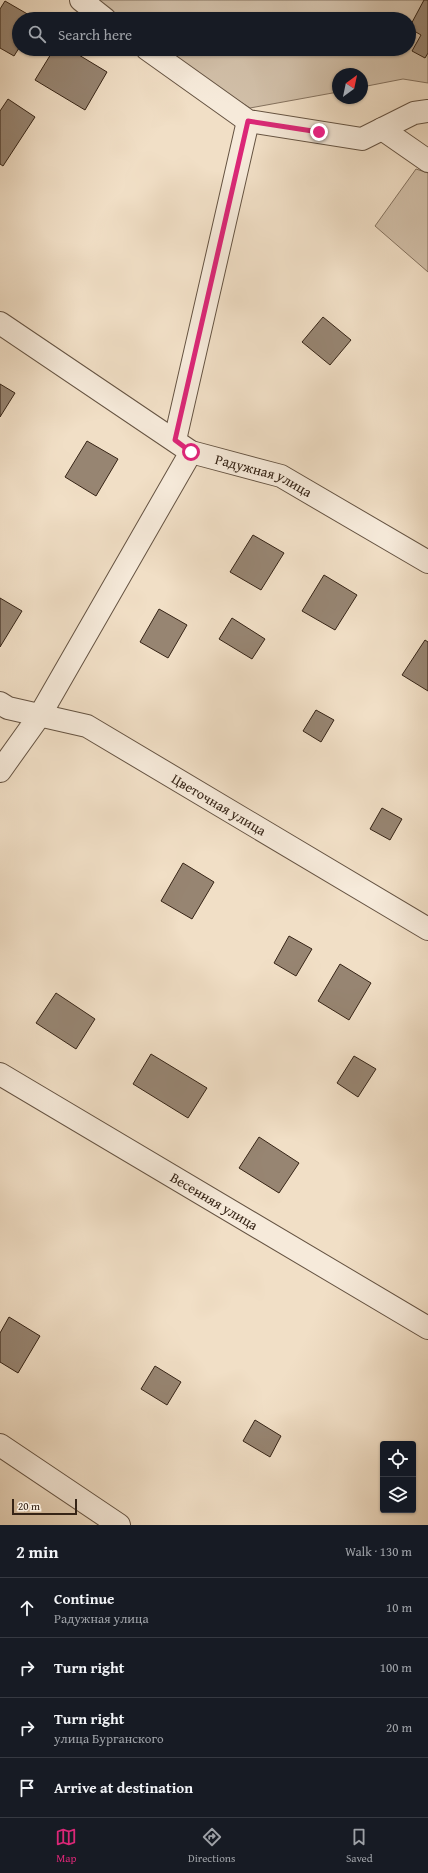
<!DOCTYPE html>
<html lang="en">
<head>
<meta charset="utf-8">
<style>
	:root { --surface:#171b24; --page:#20242c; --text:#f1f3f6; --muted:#9ea1a6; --line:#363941; --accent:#db2777 }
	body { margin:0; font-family:"Gentium Book Plus",serif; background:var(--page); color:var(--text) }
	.controls { position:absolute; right:12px; bottom:12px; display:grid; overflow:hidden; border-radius:4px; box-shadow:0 1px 3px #0004 }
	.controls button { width:36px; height:36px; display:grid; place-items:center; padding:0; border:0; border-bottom:1px solid var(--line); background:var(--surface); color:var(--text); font:20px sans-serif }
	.compass { position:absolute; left:332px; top:68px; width:36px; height:36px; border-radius:50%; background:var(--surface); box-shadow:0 1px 3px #0004; rotate:33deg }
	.scale { position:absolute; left:12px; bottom:10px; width:65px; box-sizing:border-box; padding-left:4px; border:2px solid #362416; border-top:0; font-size:11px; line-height:14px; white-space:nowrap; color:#362416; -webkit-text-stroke:3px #f6eada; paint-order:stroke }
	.stop { position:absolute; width:12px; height:12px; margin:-9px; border:3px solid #db2777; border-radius:50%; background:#fff }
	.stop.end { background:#db2777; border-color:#fff; box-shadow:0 1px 4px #0008 }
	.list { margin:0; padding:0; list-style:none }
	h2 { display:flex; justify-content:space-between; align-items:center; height:52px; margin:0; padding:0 16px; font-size:17px }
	h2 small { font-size:13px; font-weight:400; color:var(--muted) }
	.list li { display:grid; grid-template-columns:26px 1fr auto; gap:12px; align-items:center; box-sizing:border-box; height:60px; padding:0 16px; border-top:1px solid var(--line) }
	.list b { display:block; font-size:15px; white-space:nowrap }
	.list p { margin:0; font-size:13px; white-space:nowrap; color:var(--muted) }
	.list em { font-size:13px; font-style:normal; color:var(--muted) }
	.icon { flex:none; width:22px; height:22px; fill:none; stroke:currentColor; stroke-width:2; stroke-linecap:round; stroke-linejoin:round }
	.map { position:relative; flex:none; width:428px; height:1525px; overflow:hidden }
	.search { position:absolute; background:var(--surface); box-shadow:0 1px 3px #0004; left:12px; right:12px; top:12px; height:44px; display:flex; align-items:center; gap:10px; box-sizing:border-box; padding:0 14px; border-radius:22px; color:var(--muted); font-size:15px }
	.sheet { height:292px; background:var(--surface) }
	nav { display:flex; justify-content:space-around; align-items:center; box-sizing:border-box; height:56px; border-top:1px solid var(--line); background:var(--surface); font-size:11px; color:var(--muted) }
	nav a { display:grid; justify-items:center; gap:2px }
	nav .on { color:var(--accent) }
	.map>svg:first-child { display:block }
	.green { fill:#d1bfa8; stroke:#84725f }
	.building { fill:#978572; stroke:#362416 }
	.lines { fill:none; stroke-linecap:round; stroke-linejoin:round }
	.minor-casing { stroke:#655342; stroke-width:24 }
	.minor { stroke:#f6eada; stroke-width:22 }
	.route { stroke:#db2777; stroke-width:5 }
	.labels { text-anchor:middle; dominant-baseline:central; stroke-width:3; stroke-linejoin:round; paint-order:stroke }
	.street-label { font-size:14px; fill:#362416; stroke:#f6eada }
</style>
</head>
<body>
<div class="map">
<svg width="428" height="1525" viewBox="0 0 428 1525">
	<rect width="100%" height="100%" fill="#f1dfc6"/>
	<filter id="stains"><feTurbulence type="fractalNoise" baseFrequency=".005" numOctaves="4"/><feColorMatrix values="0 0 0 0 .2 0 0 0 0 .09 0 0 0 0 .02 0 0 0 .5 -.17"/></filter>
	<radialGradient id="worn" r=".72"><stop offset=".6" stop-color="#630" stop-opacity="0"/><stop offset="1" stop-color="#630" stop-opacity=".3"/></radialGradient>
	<!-- green -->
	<path class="green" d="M84,0H428V83L403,79L362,87V74H338V92L250,108L159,49H409V19H113Z
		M416,169L428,173V272L375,226Z"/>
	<!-- building -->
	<path class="building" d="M424,0H428V53L425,58L412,51L421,35L409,28Z
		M5,1L36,19H19V48L14,56L0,48V9Z
		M54,49H69L107,72L85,110L35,80Z
		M8,99L35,117L3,166L0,164V111Z
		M323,317L351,340L330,365L302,342Z
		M0,384L15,393L0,417Z
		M87,441L118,459L96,496L65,477Z
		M253,535L284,553L261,590L230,572Z
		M324,575L357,595L335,630L302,611Z
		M0,598L22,611L0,647Z
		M159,609L187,625L168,658L140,642Z
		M232,618L265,639L252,659L219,639Z
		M425,640L428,642V691L402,675Z
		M316,710L334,720L321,742L303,731Z
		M382,808L402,819L390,840L370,829Z
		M183,863L214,882L192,919L161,901Z
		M289,936L312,949L296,976L274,963Z
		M340,964L371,983L349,1020L318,1001Z
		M56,993L95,1019L76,1049L36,1023Z
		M151,1054L207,1088L188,1118L133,1084Z
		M354,1056L376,1069L358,1097L337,1083Z
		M259,1137L299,1163L279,1193L239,1168Z
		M9,1317L40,1336L18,1373L0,1362V1333Z
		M155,1366L181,1382L167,1405L141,1389Z
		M255,1420L281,1436L270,1457L243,1441Z"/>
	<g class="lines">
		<defs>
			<g id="minor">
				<path d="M81,0L105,19"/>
				<path d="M147,49L248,121L362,139L414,113L428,111"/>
				<path d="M382,129L428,161"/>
				<path id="s1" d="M0,323L191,452L281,476L428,562"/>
				<path d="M175,440L248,121"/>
				<path id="s2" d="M0,703L8,708L87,726L428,929"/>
				<path d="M0,771L40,715L191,452"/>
				<path id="s3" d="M0,1074L428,1328"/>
				<path d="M0,1445L119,1525"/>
			</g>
		</defs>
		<!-- minor casing -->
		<use href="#minor" class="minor-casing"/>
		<!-- minor -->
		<use href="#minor" class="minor"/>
	</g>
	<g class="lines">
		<!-- route -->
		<path class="route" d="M191,452L175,440L248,121L319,132"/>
	</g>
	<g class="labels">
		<!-- street labels -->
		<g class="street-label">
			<text stroke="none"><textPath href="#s1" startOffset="307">Радужная улица</textPath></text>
			<text stroke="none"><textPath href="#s2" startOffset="244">Цветочная улица</textPath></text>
			<text stroke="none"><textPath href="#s3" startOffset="249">Весенняя улица</textPath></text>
		</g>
	</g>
	<rect width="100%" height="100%" filter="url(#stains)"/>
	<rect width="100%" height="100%" fill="url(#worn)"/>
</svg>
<div class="controls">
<button><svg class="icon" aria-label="locate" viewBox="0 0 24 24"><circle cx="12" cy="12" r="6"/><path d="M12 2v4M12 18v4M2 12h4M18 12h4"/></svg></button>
<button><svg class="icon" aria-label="layers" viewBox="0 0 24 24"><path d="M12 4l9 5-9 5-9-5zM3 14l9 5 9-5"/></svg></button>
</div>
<svg class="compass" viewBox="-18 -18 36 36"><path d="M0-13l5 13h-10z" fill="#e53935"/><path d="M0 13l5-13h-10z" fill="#9ea1a6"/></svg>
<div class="scale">20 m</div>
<div class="stop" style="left:191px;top:452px"></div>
<div class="stop end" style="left:319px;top:132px"></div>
<div class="search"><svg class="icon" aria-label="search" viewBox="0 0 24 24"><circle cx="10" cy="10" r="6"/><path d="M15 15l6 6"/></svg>Search here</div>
</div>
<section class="sheet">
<h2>2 min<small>Walk · 130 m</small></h2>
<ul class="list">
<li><svg class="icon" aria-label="ahead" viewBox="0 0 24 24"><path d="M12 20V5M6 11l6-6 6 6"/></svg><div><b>Continue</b><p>Радужная улица</p></div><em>10 m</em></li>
<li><svg class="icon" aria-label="right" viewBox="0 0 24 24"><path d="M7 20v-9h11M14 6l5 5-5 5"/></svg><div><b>Turn right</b></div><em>100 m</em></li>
<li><svg class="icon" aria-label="right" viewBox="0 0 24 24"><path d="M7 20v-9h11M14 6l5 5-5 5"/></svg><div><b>Turn right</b><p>улица Бурганского</p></div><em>20 m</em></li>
<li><svg class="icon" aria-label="arrive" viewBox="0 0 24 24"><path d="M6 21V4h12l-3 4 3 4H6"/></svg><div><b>Arrive at destination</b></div></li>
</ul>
</section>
<nav>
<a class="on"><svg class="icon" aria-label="map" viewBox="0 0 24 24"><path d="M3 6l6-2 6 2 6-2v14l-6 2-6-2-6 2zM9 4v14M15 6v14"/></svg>Map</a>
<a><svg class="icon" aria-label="directions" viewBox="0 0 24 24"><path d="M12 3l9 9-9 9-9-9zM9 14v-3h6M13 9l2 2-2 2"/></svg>Directions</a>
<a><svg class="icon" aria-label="saved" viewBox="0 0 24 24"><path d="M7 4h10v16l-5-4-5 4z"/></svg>Saved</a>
</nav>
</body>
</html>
